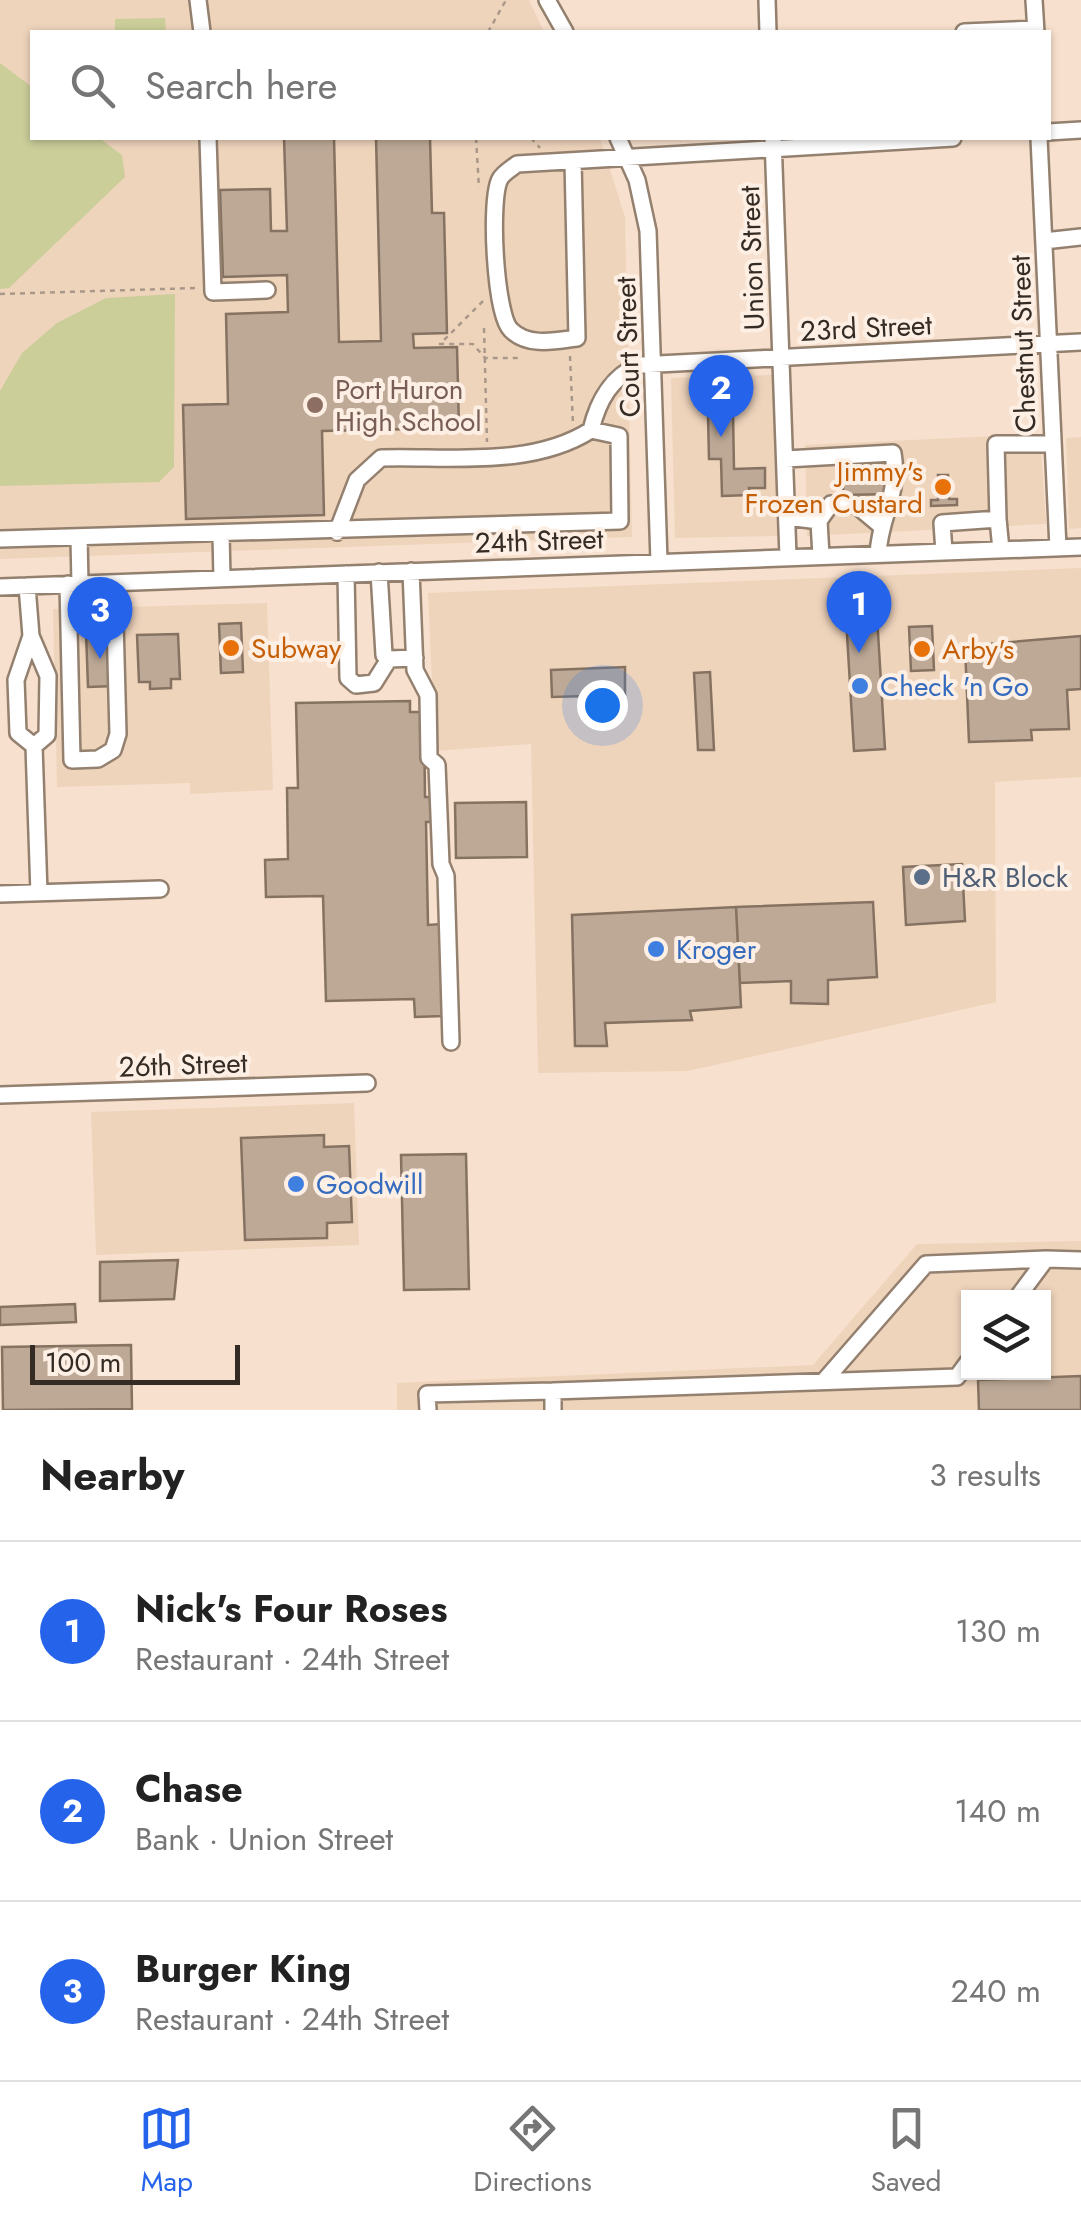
<!DOCTYPE html>
<html lang="en">
<head>
<meta charset="utf-8">
<style>
	:root { --surface:#fff; --page:#f6f6f6; --text:#222; --muted:#767676; --line:#e0e0e0; --accent:#2563eb }
	body { margin:0; font-family:Jost,sans-serif; background:var(--page); color:var(--text) }
	.controls { position:absolute; right:30px; bottom:30px; display:grid; overflow:hidden; border-radius:0px; box-shadow:0 2px 8px #0004 }
	.controls button { width:90px; height:90px; display:grid; place-items:center; padding:0; border:0; border-bottom:2px solid var(--line); background:var(--surface); color:var(--text); font:50px sans-serif }
	.scale { position:absolute; left:30px; bottom:25px; width:210px; box-sizing:border-box; padding-left:10px; border:5px solid #332b24; border-top:0; font-size:28px; line-height:35px; white-space:nowrap; color:#332b24; -webkit-text-stroke:8px #fdefe4; paint-order:stroke }
	.you { position:absolute; left:602px; top:705px; width:35px; height:35px; margin:-25px; border:8px solid #fff; border-radius:50%; background:#1a73e8; box-shadow:0 0 0 15px #1a73e833 }
	.badge { display:grid; place-items:center; width:65px; height:65px; border-radius:50%; background:var(--accent); color:#fff; font-size:32px; font-weight:700 }
	.pin { position:absolute; translate:-50% -82px; filter:drop-shadow(0 2px 5px #0008) }
	.pin::after { content:''; position:absolute; top:52px; width:35px; height:30px; background:inherit; clip-path:polygon(0 0,100% 0,50% 100%) }
	.list { margin:0; padding:0; list-style:none }
	h2 { display:flex; justify-content:space-between; align-items:center; height:130px; margin:0; padding:0 40px; font-size:42px }
	h2 small { font-size:32px; font-weight:400; color:var(--muted) }
	.list li { display:grid; grid-template-columns:65px 1fr auto; gap:30px; align-items:center; box-sizing:border-box; height:180px; padding:0 40px; border-top:2px solid var(--line) }
	.list b { display:block; font-size:38px; white-space:nowrap }
	.list p { margin:0; font-size:32px; white-space:nowrap; color:var(--muted) }
	.list em { font-size:32px; font-style:normal; color:var(--muted) }
	.icon { flex:none; width:55px; height:55px; fill:none; stroke:currentColor; stroke-width:2; stroke-linecap:round; stroke-linejoin:round }
	.map { position:relative; flex:none; width:1081px; height:1410px; overflow:hidden }
	.search { position:absolute; background:var(--surface); box-shadow:0 2px 8px #0004; left:30px; right:30px; top:30px; height:110px; display:flex; align-items:center; gap:25px; box-sizing:border-box; padding:0 35px; border-radius:0px; color:var(--muted); font-size:38px }
	.sheet { height:670px; background:var(--surface) }
	nav { display:flex; justify-content:space-around; align-items:center; box-sizing:border-box; height:140px; border-top:2px solid var(--line); background:var(--surface); font-size:28px; color:var(--muted) }
	nav a { display:grid; justify-items:center; gap:5px }
	nav .on { color:var(--accent) }
	.map>svg:first-child { display:block }
	.built { fill:#efd4bc; fill-rule:evenodd }
	.green { fill:#cbce99 }
	.building { fill:#bea997; stroke:#867261; stroke-width:2.5 }
	.lines { fill:none; stroke-linecap:round; stroke-linejoin:round }
	.minor-casing { stroke:#94806f; stroke-width:20 }
	.path { stroke:#a9988a; stroke-width:2.5; stroke-dasharray:5 5; stroke-linecap:butt }
	.minor { stroke:#fff; stroke-width:15 }
	.education-dot { fill:#8d6e63; stroke:#fdefe4; stroke-width:4 }
	.food-dot { fill:#e8710a; stroke:#fdefe4; stroke-width:4 }
	.shop-dot { fill:#3f7fe0; stroke:#fdefe4; stroke-width:4 }
	.service-dot { fill:#5c6f8a; stroke:#fdefe4; stroke-width:4 }
	.labels { text-anchor:middle; dominant-baseline:central; stroke-width:8; stroke-linejoin:round; paint-order:stroke }
	.street-label { font-size:28px; fill:#332b24; stroke:#fdefe4 }
	.education-label { font-size:28px; fill:#785e54; stroke:#fdefe4; text-anchor:start }
	.food-label { font-size:28px; fill:#c56008; stroke:#fdefe4; text-anchor:start }
	.shop-label { font-size:28px; fill:#366cbe; stroke:#fdefe4; text-anchor:start }
	.service-label { font-size:28px; fill:#4e5e75; stroke:#fdefe4; text-anchor:start }
</style>
</head>
<body>
<div class="map">
<svg width="1081" height="1410" viewBox="0 0 1081 1410">
	<rect width="100%" height="100%" fill="#f7e0cd"/>
	<!-- built -->
	<path class="built" d="M0,0H529L544,32H32V138H600L625,217L632,537L0,559Z
		M774,375L778,536L675,538L671,378Z
		M1040,434L1046,524L807,536L805,445Z
		M1081,437V528L1069,529L1066,438Z
		M1081,568V777L995,782L996,1002L688,1071L538,1073L531,744L435,751L428,593Z
		M267,603L273,790L190,794V783L57,787L53,609Z
		M354,1103L359,1245L96,1255L91,1112Z
		M1081,1241V1410H397V1383L813,1365L917,1244ZM968,1298H1044V1372H968Z"/>
	<!-- green -->
	<path class="green" d="M165,18L166,32H115V19Z
		M0,63L32,87V138H99L122,155L125,177L9,288L0,289Z
		M175,294L174,467L159,482L0,486V391L22,353L57,323L106,298Z"/>
	<!-- building -->
	<path class="building" d="M284,138H334L339,342L381,341L376,138H430L432,213H444L447,333L413,334L414,348L457,347L459,428L322,431L324,515L186,519L183,405L228,404L226,314L288,312L287,275L223,277L220,190L270,189L271,231H287Z
		M733,414L734,469L765,468V488H749L750,495L722,496L721,459H709L708,415Z
		M882,462V471L892,470L893,494L843,495V477L863,476V463Z
		M938,475H948L949,499H957V505L931,506V500H938Z
		M877,616L885,749L854,751L846,618Z
		M241,623L243,672L221,673L219,624Z
		M932,626L934,670L911,671L909,627Z
		M112,630L115,686L88,687L86,632Z
		M178,634L180,679H171V688L150,689V682H139L137,635Z
		M1081,636V689L1067,690L1069,729L1031,730L1032,740L969,742L965,646Z
		M625,667V695L552,697L551,670Z
		M710,672L714,750H698L694,673Z
		M410,701V712H424L425,797H436L437,822H426L428,925L441,924L443,1016L415,1017L414,999L326,1001L323,896L266,897L265,860L288,859L287,788H298L296,703Z
		M526,802L527,857L456,858L455,803Z
		M962,864L965,921L906,925L903,867Z
		M873,902L877,977L828,980V1004L791,1003V981L740,983L736,907Z
		M736,907L741,1007L690,1011L692,1020L605,1023L607,1046H575L572,915Z
		M324,1135V1147L349,1146L352,1222L327,1223V1238L245,1240L241,1138Z
		M466,1154L469,1289L404,1290L401,1155Z
		M178,1260L174,1299L100,1301V1262Z
		M75,1304L76,1322L0,1325V1307Z
		M131,1345L132,1409L3,1410L2,1347Z
		M1081,1376V1410H979L978,1380Z"/>
	<g class="lines">
		<defs>
			<path id="minor" d="M198,0L202,32
				M547,0L565,32
				M767,0L768,32
				M1034,0L1036,32
				M964,32L1035,29
				M1048,132L1081,130
				M208,138L213,292L267,290
				M618,138L637,180L648,231L659,561
				M773,138L788,557
				M1039,138L1058,548
				M573,161L577,338C555,341 528,347 511,330C495,315 489,199 500,179C503,173 512,168 517,164L953,138
				M1044,241L1081,237
				M786,459L893,453C900,495 880,515 878,554
				M787,517L819,521L821,556
				M998,519L996,444H1052
				M819,521L831,504L856,505L880,525
				M337,532L357,480L381,458C449,456 532,468 591,430C598,401 611,377 639,365L1081,342
				M221,534L222,578
				M79,537L80,584
				M0,539L620,521L619,436L591,430
				M944,552L942,523L998,519L1001,550
				M411,571L415,670L428,695L429,758L437,765L441,864L446,876L451,1042
				M379,572L384,655L389,659L415,658
				M346,574L348,678L356,685L374,683L389,659
				M68,584L72,760L98,759L113,750L118,734L114,583
				M27,586L31,636L48,676L47,735L34,746L39,893
				M0,587L1081,547
				M69,623L115,621
				M31,636L16,680L18,733L34,746
				M0,894L160,889
				M0,1095L367,1083
				M1046,1259L1081,1260
				M824,1381L926,1264L1046,1259L1017,1298
				M553,1391L957,1377L968,1362
				M428,1410L427,1394L553,1391V1410"/>
		</defs>
		<!-- minor casing -->
		<use href="#minor" class="minor-casing"/>
		<!-- path -->
		<path class="path" d="M488,32L506,0
			M476,138L479,188
			M531,138L540,148
			M0,294L196,288
			M483,301L440,344H473L485,358H522
			M484,328L487,442
			M570,356L573,425"/>
		<!-- minor -->
		<use href="#minor" class="minor"/>
	</g>
	<!-- markers -->
	<circle class="education-dot" cx="315" cy="405" r="10"/>
	<g class="food-dot">
		<circle cx="943" cy="487" r="10"/>
		<circle cx="231" cy="648" r="10"/>
		<circle cx="922" cy="649" r="10"/>
	</g>
	<g class="shop-dot">
		<circle cx="860" cy="686" r="10"/>
		<circle cx="656" cy="949" r="10"/>
		<circle cx="296" cy="1184" r="10"/>
	</g>
	<circle class="service-dot" cx="922" cy="877" r="10"/>
	<g class="labels">
		<!-- street labels -->
		<g class="street-label">
			<text transform="translate(752 258) rotate(-92)">Union Street</text>
			<text transform="translate(866 328) rotate(-3)">23rd Street</text>
			<text transform="translate(1023 344) rotate(-92)">Chestnut Street</text>
			<text transform="translate(628 347) rotate(-92)">Court Street</text>
			<text transform="translate(539 541) rotate(-2)">24th Street</text>
			<text transform="translate(183 1065) rotate(-2)">26th Street</text>
		</g>
		<!-- education labels -->
		<g class="education-label">
			<text x="335" y="389">Port Huron<tspan x="335" dy="32">High School</tspan></text>
		</g>
		<!-- food labels -->
		<g class="food-label">
			<text x="923" y="471" text-anchor="end">Jimmy's<tspan x="923" dy="32">Frozen Custard</tspan></text>
			<text x="251" y="648">Subway</text>
			<text x="942" y="649">Arby's</text>
		</g>
		<!-- shop labels -->
		<g class="shop-label">
			<text x="880" y="686">Check 'n Go</text>
			<text x="676" y="949">Kroger</text>
			<text x="316" y="1184">Goodwill</text>
		</g>
		<!-- service labels -->
		<g class="service-label">
			<text x="942" y="877">H&amp;R Block</text>
		</g>
	</g>
</svg>
<div class="controls">
<button><svg class="icon" aria-label="layers" viewBox="0 0 24 24"><path d="M12 4l9 5-9 5-9-5zM3 14l9 5 9-5"/></svg></button>
</div>
<div class="scale">100 m</div>
<div class="you"></div>
<div class="pin badge" style="left:859px;top:653px">1</div>
<div class="pin badge" style="left:721px;top:437px">2</div>
<div class="pin badge" style="left:100px;top:659px">3</div>
<div class="search"><svg class="icon" aria-label="search" viewBox="0 0 24 24"><circle cx="10" cy="10" r="6"/><path d="M15 15l6 6"/></svg>Search here</div>
</div>
<section class="sheet">
<h2>Nearby<small>3 results</small></h2>
<ul class="list">
<li><span class="badge">1</span><div><b>Nick's Four Roses</b><p>Restaurant · 24th Street</p></div><em>130 m</em></li>
<li><span class="badge">2</span><div><b>Chase</b><p>Bank · Union Street</p></div><em>140 m</em></li>
<li><span class="badge">3</span><div><b>Burger King</b><p>Restaurant · 24th Street</p></div><em>240 m</em></li>
</ul>
</section>
<nav>
<a class="on"><svg class="icon" aria-label="map" viewBox="0 0 24 24"><path d="M3 6l6-2 6 2 6-2v14l-6 2-6-2-6 2zM9 4v14M15 6v14"/></svg>Map</a>
<a><svg class="icon" aria-label="directions" viewBox="0 0 24 24"><path d="M12 3l9 9-9 9-9-9zM9 14v-3h6M13 9l2 2-2 2"/></svg>Directions</a>
<a><svg class="icon" aria-label="saved" viewBox="0 0 24 24"><path d="M7 4h10v16l-5-4-5 4z"/></svg>Saved</a>
</nav>
</body>
</html>
